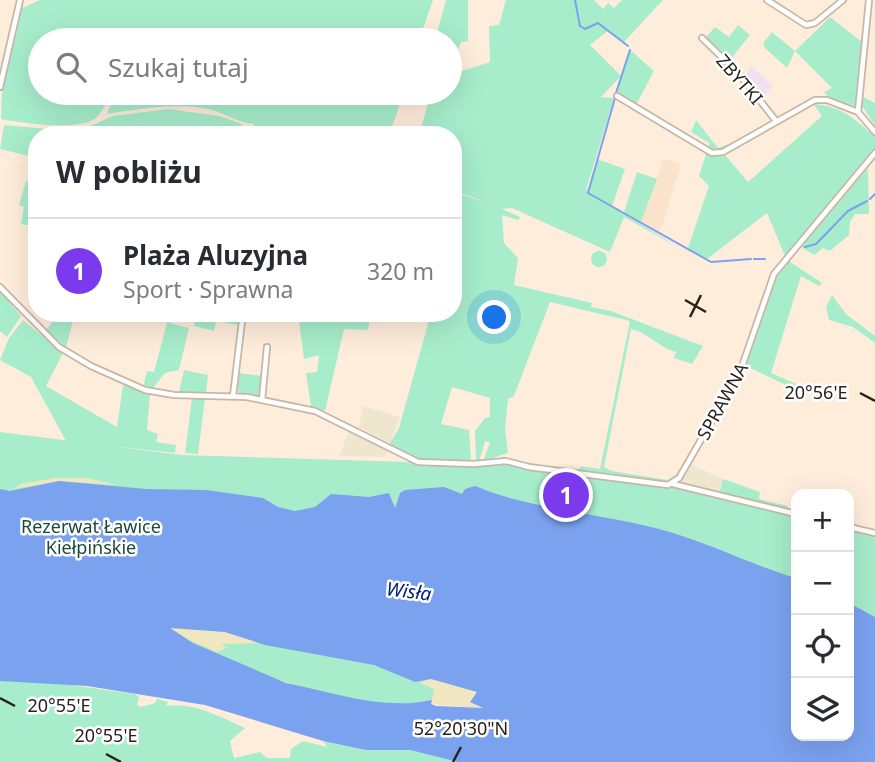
<!DOCTYPE html>
<html lang="pl">
<head>
<meta charset="utf-8">
<style>
	:root { --surface:#fff; --page:#f7f7f7; --text:#2b2b33; --muted:#7c7c81; --line:#e1e1e2; --accent:#7c3aed }
	body { margin:0; font-family:"Noto Sans",sans-serif; background:var(--page); color:var(--text) }
	.controls { position:absolute; right:21px; bottom:21px; display:grid; overflow:hidden; border-radius:14px; box-shadow:0 7px 28px #0002 }
	.controls button { width:63px; height:63px; display:grid; place-items:center; padding:0; border:0; border-bottom:2px solid var(--line); background:var(--surface); color:var(--text); font:35px sans-serif }
	.you { position:absolute; left:495px; top:318px; width:24px; height:24px; margin:-18px; border:5px solid #fff; border-radius:50%; background:#1a73e8; box-shadow:0 0 0 10px #1a73e833 }
	.badge { display:grid; place-items:center; width:46px; height:46px; border-radius:50%; background:var(--accent); color:#fff; font-size:23px; font-weight:700 }
	.pin { position:absolute; translate:-50% -50%; border:4px solid #fff; box-shadow:0 2px 7px #0006 }
	.list { margin:0; padding:0; list-style:none }
	h2 { display:flex; justify-content:space-between; align-items:center; height:91px; margin:0; padding:0 28px; font-size:30px }
	h2 small { font-size:23px; font-weight:400; color:var(--muted) }
	.list li { display:grid; grid-template-columns:46px 1fr auto; gap:21px; align-items:center; box-sizing:border-box; height:105px; padding:0 28px; border-top:2px solid var(--line) }
	.list b { display:block; font-size:26px; white-space:nowrap }
	.list p { margin:0; font-size:23px; white-space:nowrap; color:var(--muted) }
	.list em { font-size:23px; font-style:normal; color:var(--muted) }
	.icon { flex:none; width:38px; height:38px; fill:none; stroke:currentColor; stroke-width:2; stroke-linecap:round; stroke-linejoin:round }
	.map { position:relative; flex:none; width:875px; height:762px; overflow:hidden }
	.search { position:absolute; background:var(--surface); box-shadow:0 7px 28px #0002; left:28px; top:28px; width:434px; height:77px; display:flex; align-items:center; gap:18px; box-sizing:border-box; padding:0 24px; border-radius:38px; color:var(--muted); font-size:26px }
	.panel { position:absolute; background:var(--surface); box-shadow:0 7px 28px #0002; left:28px; top:126px; width:434px; height:196px; border-radius:28px }
	.map>svg:first-child { display:block }
	.commercial { fill:#efe6d0 }
	.built { fill:#fae2cb }
	.education { fill:#f1e0f2 }
	.green { fill:#a7edcb }
	.sand { fill:#f0e7c1 }
	.water { fill:#7ba2ef; fill-rule:evenodd }
	.lines { fill:none; stroke-linecap:round; stroke-linejoin:round }
	.stream { stroke:#7ba2ef; stroke-width:2 }
	.minor-casing { stroke:#c8b7a6; stroke-width:8 }
	.minor { stroke:#fff; stroke-width:4.5 }
	.ticks { fill:none; stroke:#29221c; stroke-width:2.5 }
	.labels { text-anchor:middle; dominant-baseline:central; stroke-width:5; stroke-linejoin:round; paint-order:stroke }
	.street-label { font-size:18px; fill:#29221c; stroke:#fff }
	.park-label { font-size:18px; fill:#1b4936; stroke:#fff }
	.water-label { font-size:19px; font-style:italic; fill:#011f76; stroke:#fff }
	.ticks-label { font-size:18px; text-anchor:middle; fill:#29221c; stroke:#fff; stroke-width:5; stroke-linejoin:round; paint-order:stroke }
</style>
</head>
<body>
<div class="map">
<svg width="875" height="762" viewBox="0 0 875 762">
	<rect width="100%" height="100%" fill="#ffeddb"/>
	<!-- commercial -->
	<path class="commercial" d="M363,406L400,417L390,443L359,427Z
		M350,429L388,450L385,457L339,456Z
		M689,464L723,479L719,494L675,484Z"/>
	<!-- built -->
	<path class="built" d="M664,158L681,165L660,232L641,222Z"/>
	<!-- education -->
	<path class="education" d="M751,66L773,86L762,98L745,76Z"/>
	<!-- green -->
	<path class="green" d="M40,0H433L419,40H40V93H111C107,101 103,111 97,117C81,132 21,123 1,119L2,91L22,8Z
		M446,0H468V41L461,42L454,60L462,71L490,62L489,26L499,25L506,0H594L603,9L608,3L614,8L622,0H663L623,43L609,30L590,45L621,76L629,49L654,71L636,105L617,94L621,76L601,97L614,98L586,190L676,246L624,217L610,252L512,208L502,209L520,217L518,220L502,215L504,243L518,258L514,285L592,303L591,307L611,311L703,346L692,364L674,358L676,352C658,347 647,332 631,329L604,467L612,471L667,480L679,473L668,483L578,471L581,466L600,469L630,321L550,302L514,396L508,399L505,429L508,453L483,461L490,443L485,441L479,462H476L475,431L485,418L490,417V398L452,387L441,424L469,430L471,459L468,463C445,461 405,466 390,443L399,428L431,313H453V192L485,202L453,190V135H419L431,93H450V40H435Z
		M830,17L862,42L855,106L830,98L824,92L832,88L795,51L787,68L765,48L763,43L772,32L795,51Z
		M738,25L750,35L730,60L706,37L715,27L729,37Z
		M115,93H362L373,101L376,93H404L389,135H272L254,127V124C239,123 226,114 212,110C177,102 142,109 107,114Z
		M863,97L875,103V125L862,106Z
		M813,104C842,106 855,119 875,137V149L785,256L767,213L707,259L688,248L709,186L699,176L706,154L725,155L748,182L822,116Z
		M168,109L220,116L242,124L239,135H126L111,132L110,135L66,129L88,127L113,116Z
		M696,120L718,148L728,144L729,147L717,151L708,149L709,143L691,132Z
		M4,125L59,130L64,135H37V158L0,149Z
		M37,159V227L21,224L24,207L19,205L26,181L31,182Z
		M597,159L625,169L612,206L587,191Z
		M868,168L869,214H855L850,222L849,235L830,251L823,248L814,255L801,247Z
		M637,172L657,179L641,222L624,212Z
		M591 259a8 8 0 1 1 16 0a8 8 0 1 1-16 0Z
		M787,260L822,283L819,286L801,276L771,373L810,390L807,395L746,366L770,289Z
		M0,291L21,316L7,337L0,331Z
		M832,295L846,314L875,336V343L853,327L829,320L826,307Z
		M197,313H240L239,325L216,321L214,331L194,326Z
		M298,313H348V317L370,318L368,330L344,329L325,411L311,406L306,373L317,372L319,355L304,359Z
		M169,315V323L189,328L179,370L165,373L152,389L143,388L147,371L154,372Z
		M57,316L73,321L66,347L46,330Z
		M23,320L63,353L46,386L117,427L123,385L150,394L147,430L158,434L156,442L176,445L175,453L66,441L31,377L0,360L9,338Z
		M184,370L208,375L206,393H181L179,391Z
		M239,373L263,376L261,397L240,394L237,389Z
		M192,398H205L198,454L185,453Z
		M0,432L182,455L507,465L693,490L796,513V702L249,598L56,683L135,694L139,697L137,705L141,707L155,703L157,699L168,702L166,706C193,702 221,717 245,728L230,741L234,758L260,752L267,758H290L291,749L303,741L327,747L323,741L366,750H410L458,762H0Z
		M723,479L760,492L759,499L788,506L787,510L719,494Z
		M849,526L875,533V746L849,731Z
		M212,626L318,648L390,670L502,691C462,697 421,706 380,703C306,697 236,664 169,631Z"/>
	<!-- sand -->
	<path class="sand" d="M56,478H87L117,485L59,481L14,489L21,484Z
		M169,627L225,632L261,643L221,644L227,648L217,652L187,639Z
		M431,678L477,692L470,702L483,709L431,704L434,689L420,683Z"/>
	<!-- water -->
	<path class="water" d="M59,481L146,489L206,490L263,498L278,507L295,511L315,507L331,494L369,497L389,493L395,508L400,493L405,490L444,487L462,494L465,489L475,486C527,508 595,513 655,528C704,540 748,564 796,578V736H849V603L875,617V762H458L410,750H366L323,741L205,705L87,686L0,681V489L10,491ZM170,628L225,632L265,645L374,665L415,682L431,679L477,692L470,702L483,708L436,706L431,704L432,700C382,711 333,692 286,683L193,643Z"/>
	<g class="lines">
		<!-- stream -->
		<path class="stream" d="M575,0L580,26L585,29L598,23L628,46
			M616,93L630,50
			M615,98L588,193L711,262L751,259
			M870,199L875,194
			M805,247L816,244L848,211L867,201
			M754,259H765"/>
		<defs>
			<path id="minor" d="M767,0L806,25L815,23L843,0
				M702,38L740,75L776,121
				M0,87L20,0
				M617,96L712,153L723,152L815,100H827L858,112
				M858,112L869,0
				M858,112L875,132
				M0,287L59,347L91,366L145,390L174,395L247,397L315,411L418,462L474,464L506,461L529,467L668,485L679,478L740,372L774,274L875,153
				M233,396L243,313
				M262,400L267,347
				M673,484L796,514
				M849,527L875,533"/>
		</defs>
		<!-- minor casing -->
		<use href="#minor" class="minor-casing"/>
		<!-- minor -->
		<use href="#minor" class="minor"/>
	</g>
	<!-- ticks -->
	<path class="ticks" d="M685,300L706,312M690,317L701,295M860,393L875,401M0,698L15,706M106,754L121,762M453,762L461,747"/>
	<g class="labels">
		<!-- street labels -->
		<g class="street-label">
			<text transform="translate(740 79) rotate(49)">ZBYTKI</text>
			<text transform="translate(722 401) rotate(-61)">SPRAWNA</text>
		</g>
		<!-- park labels -->
		<g class="park-label">
			<text x="91" y="526">Rezerwat Ławice<tspan x="91" dy="21">Kiełpińskie</tspan></text>
		</g>
		<!-- water labels -->
		<g class="water-label">
			<text transform="translate(409 591) rotate(7)">Wisła</text>
		</g>
	</g>
	<g class="ticks-label">
		<text x="816" y="399">20°56'E</text>
		<text x="59" y="712">20°55'E</text>
		<text x="461" y="735">52°20'30"N</text>
		<text x="106" y="742">20°55'E</text>
	</g>
</svg>
<div class="controls">
<button>+</button>
<button>−</button>
<button><svg class="icon" aria-label="locate" viewBox="0 0 24 24"><circle cx="12" cy="12" r="6"/><path d="M12 2v4M12 18v4M2 12h4M18 12h4"/></svg></button>
<button><svg class="icon" aria-label="layers" viewBox="0 0 24 24"><path d="M12 4l9 5-9 5-9-5zM3 14l9 5 9-5"/></svg></button>
</div>
<div class="you"></div>
<div class="pin badge" style="left:566px;top:495px">1</div>
<div class="search"><svg class="icon" aria-label="search" viewBox="0 0 24 24"><circle cx="10" cy="10" r="6"/><path d="M15 15l6 6"/></svg>Szukaj tutaj</div>
<section class="panel">
<h2>W pobliżu<small></small></h2>
<ul class="list">
<li><span class="badge">1</span><div><b>Plaża Aluzyjna</b><p>Sport · Sprawna</p></div><em>320 m</em></li>
</ul>
</section>
</div>
</body>
</html>
